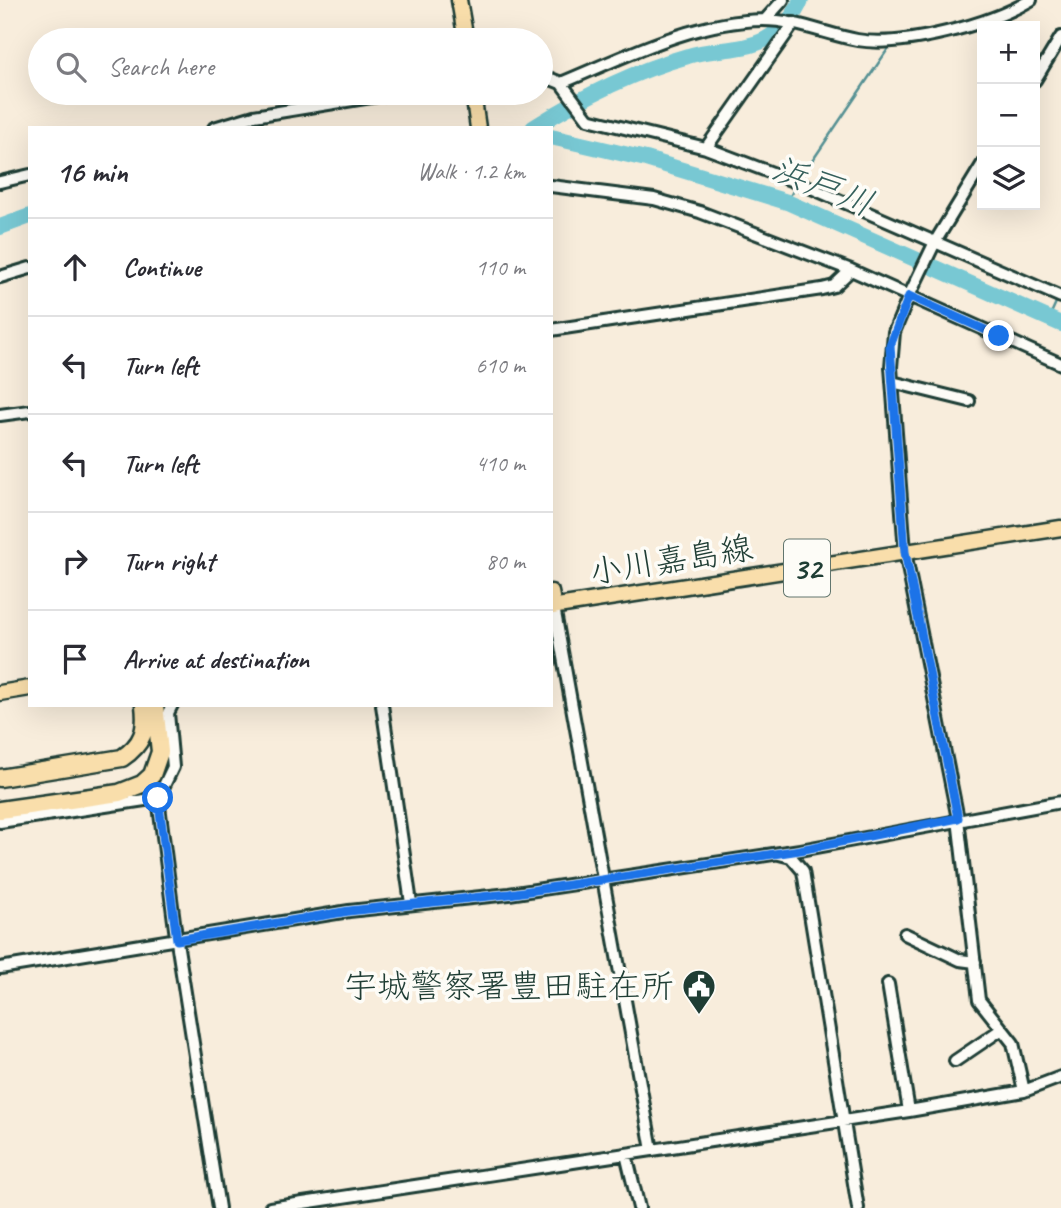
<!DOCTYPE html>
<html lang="en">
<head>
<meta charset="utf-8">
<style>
	:root { --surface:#fff; --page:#f2f2f3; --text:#2b2b33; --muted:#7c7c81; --line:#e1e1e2 }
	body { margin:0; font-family:Caveat,"Klee One",sans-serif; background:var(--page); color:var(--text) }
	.controls { position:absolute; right:21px; top:21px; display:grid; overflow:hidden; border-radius:0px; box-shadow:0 7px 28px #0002 }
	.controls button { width:63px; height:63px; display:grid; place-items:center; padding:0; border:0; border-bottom:2px solid var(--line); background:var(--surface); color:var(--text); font:35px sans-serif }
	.stop { position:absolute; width:21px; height:21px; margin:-16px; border:5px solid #1a73e8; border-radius:50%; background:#fff }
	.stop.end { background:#1a73e8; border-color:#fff; box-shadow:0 2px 7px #0008 }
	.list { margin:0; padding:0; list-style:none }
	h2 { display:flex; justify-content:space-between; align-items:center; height:91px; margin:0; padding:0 28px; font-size:30px }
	h2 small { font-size:23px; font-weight:400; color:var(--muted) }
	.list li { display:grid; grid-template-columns:46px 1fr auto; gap:21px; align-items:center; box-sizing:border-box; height:98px; padding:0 28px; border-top:2px solid var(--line) }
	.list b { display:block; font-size:26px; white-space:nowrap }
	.list em { font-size:23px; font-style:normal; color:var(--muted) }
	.icon { flex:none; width:38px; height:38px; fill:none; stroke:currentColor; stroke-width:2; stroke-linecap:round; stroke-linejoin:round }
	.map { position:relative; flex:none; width:1061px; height:1208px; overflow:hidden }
	.search { position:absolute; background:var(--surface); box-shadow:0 7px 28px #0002; left:28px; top:28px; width:525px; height:77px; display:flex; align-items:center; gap:18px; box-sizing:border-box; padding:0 24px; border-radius:38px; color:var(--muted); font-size:26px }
	.panel { position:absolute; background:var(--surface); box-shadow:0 7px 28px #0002; left:28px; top:126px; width:525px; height:581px; border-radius:0px }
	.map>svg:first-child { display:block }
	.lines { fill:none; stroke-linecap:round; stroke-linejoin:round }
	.stream { stroke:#549093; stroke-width:2.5 }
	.river { stroke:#78c8d3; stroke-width:16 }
	.minor-casing { stroke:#1f3d34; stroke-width:16 }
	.major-casing { stroke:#1f3d34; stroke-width:19 }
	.highway-casing { stroke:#1f3d34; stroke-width:21 }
	.minor { stroke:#fdfcf7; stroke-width:10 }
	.major { stroke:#f9deab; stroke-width:14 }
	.highway { stroke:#f9deab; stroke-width:16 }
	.route { stroke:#1a73e8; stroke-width:9 }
	.labels { text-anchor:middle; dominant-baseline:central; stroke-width:7; stroke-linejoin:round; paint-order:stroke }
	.shield { fill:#fdfcf7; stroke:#62766e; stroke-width:2 }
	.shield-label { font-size:32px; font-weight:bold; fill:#1f3d34 }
	.street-label { font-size:33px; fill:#1f3d34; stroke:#fdfcf7 }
	.poi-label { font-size:33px; fill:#1f3d34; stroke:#fdfcf7; text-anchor:end }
	.water-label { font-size:35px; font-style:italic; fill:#35605c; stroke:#fdfcf7 }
</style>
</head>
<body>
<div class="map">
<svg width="1061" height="1208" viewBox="0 0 1061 1208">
	<rect width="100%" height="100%" fill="#f8eddc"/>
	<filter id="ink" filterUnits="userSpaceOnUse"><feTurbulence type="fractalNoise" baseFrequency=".0143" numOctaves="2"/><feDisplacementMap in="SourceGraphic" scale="14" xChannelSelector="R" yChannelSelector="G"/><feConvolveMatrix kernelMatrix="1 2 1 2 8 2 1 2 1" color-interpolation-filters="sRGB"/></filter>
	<g filter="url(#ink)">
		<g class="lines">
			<!-- stream -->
			<path class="stream" d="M800,179L888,49
				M787,202L796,185
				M1049,318L1058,298"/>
			<!-- river -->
			<path class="river" d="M533,128C582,97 631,72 688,56C713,48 742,52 766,39C781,31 795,16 801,0
				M551,137L646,159L787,202L1061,324
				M0,227L30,216"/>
			<defs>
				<path id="minor" d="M765,20L783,0
					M541,75L561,83L588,119L706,148L809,187L1061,297
					M1035,80L1061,37
					M561,83C624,57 693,21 763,20C795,20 826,34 857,40C903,48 991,24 1031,0
					M214,128L254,116L396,93
					M706,148L794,23
					M982,165L935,242L909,296L894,332L891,367L905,552L958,819L979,1000L1013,1043L1024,1091
					M0,182L30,175
					M551,186L654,199L700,212L851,270L1061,364
					M0,277L30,268
					M551,330L822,289L834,286L851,270
					M892,382L969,401
					M0,415L30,411
					M554,607L652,1150
					M172,705L168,713L173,767L158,798L175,929L219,1208
					M382,705L411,903
					M0,822L158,798
					M779,854L791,857L803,871L858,1208
					M905,934L960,960L975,962
					M0,968L349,911L509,894L800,850L1061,802
					M888,984L909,1111
					M955,1061L1002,1029
					M626,1154L639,1208
					M270,1208L909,1111L1024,1091L1061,1077"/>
				<path id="major" d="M459,0L466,40
					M473,93L478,128
					M551,592L554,607
					M551,607L1061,528
					M0,693L30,688"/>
				<path id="highway" d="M0,778L122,758C143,744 147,730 144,705
					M0,810L119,793L142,784L152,775L160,752L155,705"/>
			</defs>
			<!-- minor casing -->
			<use href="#minor" class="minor-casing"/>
			<!-- major casing -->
			<use href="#major" class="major-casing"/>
			<!-- highway casing -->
			<use href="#highway" class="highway-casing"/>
			<!-- minor -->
			<use href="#minor" class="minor"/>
			<!-- major -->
			<use href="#major" class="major"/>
			<!-- highway -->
			<use href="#highway" class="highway"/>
		</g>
	</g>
	<g class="lines" filter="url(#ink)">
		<!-- route -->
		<path class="route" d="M158,798L177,940L349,911L509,894L800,850L958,818L905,552L890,346L909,296L999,336"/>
	</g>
	<!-- icons -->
	<defs>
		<symbol id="civic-pin" viewBox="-11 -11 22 30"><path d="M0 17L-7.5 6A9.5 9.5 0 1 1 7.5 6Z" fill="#1f3d34" stroke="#fdfcf7"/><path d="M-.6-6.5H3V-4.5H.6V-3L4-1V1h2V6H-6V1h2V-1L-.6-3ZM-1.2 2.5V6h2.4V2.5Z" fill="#fff"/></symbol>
	</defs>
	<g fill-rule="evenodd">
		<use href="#civic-pin" x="680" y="967" width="38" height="52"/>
	</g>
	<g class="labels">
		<!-- shield labels -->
		<rect class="shield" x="784" y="539.5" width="46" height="57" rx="5"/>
		<g class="shield-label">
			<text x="807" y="568">32</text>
		</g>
		<!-- street labels -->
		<g class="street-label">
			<text transform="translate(671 560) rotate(-9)">小川嘉島線</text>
		</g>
		<!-- poi labels -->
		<g class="poi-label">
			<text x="674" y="986">宇城警察署豊田駐在所</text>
		</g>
		<!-- water labels -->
		<g class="water-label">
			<text transform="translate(823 186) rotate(22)">浜戸川</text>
		</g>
	</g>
</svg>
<div class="controls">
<button>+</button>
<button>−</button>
<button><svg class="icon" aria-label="layers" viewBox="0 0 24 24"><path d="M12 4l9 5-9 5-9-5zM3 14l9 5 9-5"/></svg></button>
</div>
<div class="stop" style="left:158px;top:798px"></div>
<div class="stop end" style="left:999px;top:336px"></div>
<div class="search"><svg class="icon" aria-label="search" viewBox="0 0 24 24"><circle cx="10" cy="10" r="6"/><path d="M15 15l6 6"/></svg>Search here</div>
<section class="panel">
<h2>16 min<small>Walk · 1.2 km</small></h2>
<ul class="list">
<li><svg class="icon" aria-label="ahead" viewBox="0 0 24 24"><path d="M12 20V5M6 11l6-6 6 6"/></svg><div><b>Continue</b></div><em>110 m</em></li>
<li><svg class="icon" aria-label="left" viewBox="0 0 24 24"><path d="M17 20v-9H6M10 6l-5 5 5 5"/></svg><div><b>Turn left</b></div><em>610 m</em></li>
<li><svg class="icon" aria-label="left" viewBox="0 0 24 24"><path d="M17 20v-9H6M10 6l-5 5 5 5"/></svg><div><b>Turn left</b></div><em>410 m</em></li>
<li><svg class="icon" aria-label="right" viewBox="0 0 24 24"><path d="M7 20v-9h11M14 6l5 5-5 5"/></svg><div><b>Turn right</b></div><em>80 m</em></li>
<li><svg class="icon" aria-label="arrive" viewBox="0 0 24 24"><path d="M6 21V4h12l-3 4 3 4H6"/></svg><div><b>Arrive at destination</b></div></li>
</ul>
</section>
</div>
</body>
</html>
